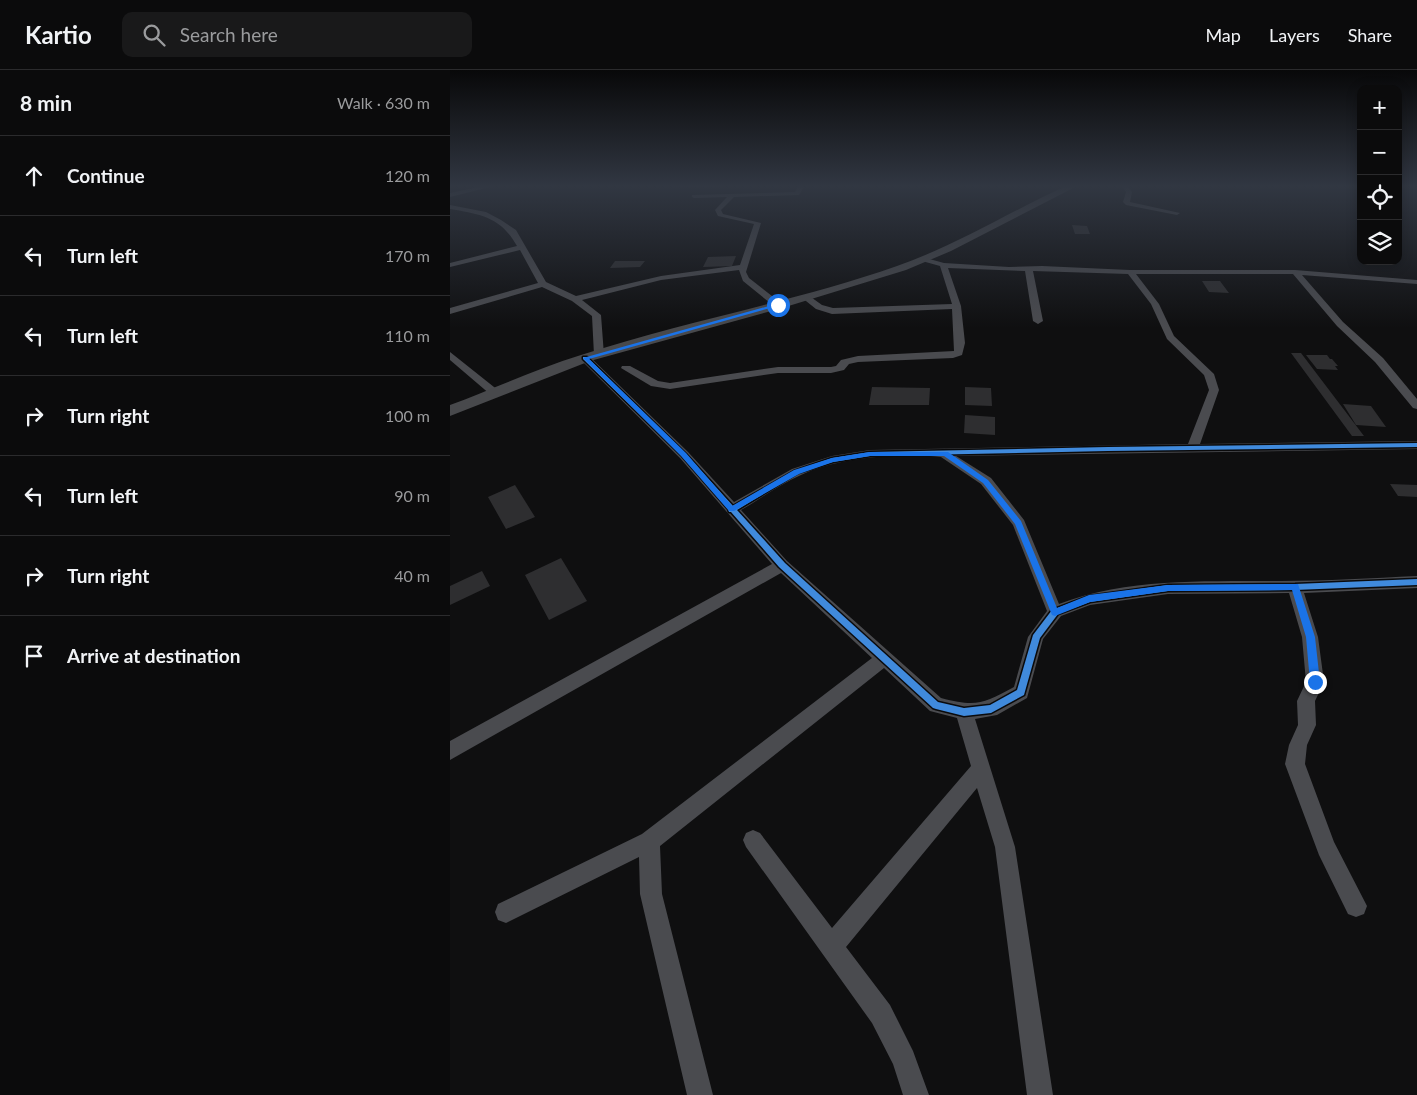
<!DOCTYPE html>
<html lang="en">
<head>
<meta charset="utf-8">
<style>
	:root { --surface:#0b0b0c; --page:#19191a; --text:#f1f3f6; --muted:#9a9b9d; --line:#2b2b2d }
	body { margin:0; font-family:Lato,sans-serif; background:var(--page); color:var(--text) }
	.controls { position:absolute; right:15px; top:15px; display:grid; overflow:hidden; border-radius:10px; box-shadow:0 2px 12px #0003 }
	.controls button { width:45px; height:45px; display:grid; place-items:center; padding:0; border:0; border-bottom:1px solid var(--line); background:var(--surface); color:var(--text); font:25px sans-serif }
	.stop { position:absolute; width:15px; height:15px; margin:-11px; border:4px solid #1a73e8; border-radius:50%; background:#fff }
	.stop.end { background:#1a73e8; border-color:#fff; box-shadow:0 1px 5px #0008 }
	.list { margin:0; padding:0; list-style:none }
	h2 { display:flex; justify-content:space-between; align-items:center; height:65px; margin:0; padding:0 20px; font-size:21px }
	h2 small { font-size:16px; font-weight:400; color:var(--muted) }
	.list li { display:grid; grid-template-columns:32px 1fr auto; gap:15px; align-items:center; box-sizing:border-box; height:80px; padding:0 20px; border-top:1px solid var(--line) }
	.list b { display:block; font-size:19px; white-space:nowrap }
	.list em { font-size:16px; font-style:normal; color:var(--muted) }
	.icon { flex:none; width:28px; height:28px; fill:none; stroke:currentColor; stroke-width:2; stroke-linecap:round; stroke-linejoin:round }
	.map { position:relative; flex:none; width:967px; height:1025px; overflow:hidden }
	header { display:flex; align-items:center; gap:30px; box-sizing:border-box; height:70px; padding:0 25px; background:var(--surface); border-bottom:1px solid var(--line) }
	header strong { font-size:24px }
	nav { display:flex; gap:28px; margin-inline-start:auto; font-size:18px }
	.search { width:350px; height:45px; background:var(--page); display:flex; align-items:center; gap:12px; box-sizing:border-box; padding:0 18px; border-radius:10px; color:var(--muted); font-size:19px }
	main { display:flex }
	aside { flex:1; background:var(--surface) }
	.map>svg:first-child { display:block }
	.building { fill:#2e2e30 }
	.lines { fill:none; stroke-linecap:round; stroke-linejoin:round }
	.street { fill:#4a4b4f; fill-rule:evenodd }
	.secondary { fill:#48494c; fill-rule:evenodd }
	.cycleway-casing { stroke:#0a0a0b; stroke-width:3 }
	.cycleway { fill:#408adc; fill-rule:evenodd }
	.route { fill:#1a73e8 }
</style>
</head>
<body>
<header>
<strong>Kartio</strong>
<div class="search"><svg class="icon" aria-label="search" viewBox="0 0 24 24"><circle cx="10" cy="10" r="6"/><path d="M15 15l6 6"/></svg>Search here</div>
<nav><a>Map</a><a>Layers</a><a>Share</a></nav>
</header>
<main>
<aside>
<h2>8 min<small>Walk · 630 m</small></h2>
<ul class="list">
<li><svg class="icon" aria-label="ahead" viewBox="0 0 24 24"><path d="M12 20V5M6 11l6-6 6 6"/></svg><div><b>Continue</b></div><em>120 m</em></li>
<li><svg class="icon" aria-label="left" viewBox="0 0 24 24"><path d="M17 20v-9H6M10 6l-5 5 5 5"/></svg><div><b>Turn left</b></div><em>170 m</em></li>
<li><svg class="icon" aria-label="left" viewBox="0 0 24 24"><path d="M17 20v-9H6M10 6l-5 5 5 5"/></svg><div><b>Turn left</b></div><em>110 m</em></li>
<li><svg class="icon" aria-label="right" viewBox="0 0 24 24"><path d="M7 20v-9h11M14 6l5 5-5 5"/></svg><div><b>Turn right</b></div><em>100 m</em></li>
<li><svg class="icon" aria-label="left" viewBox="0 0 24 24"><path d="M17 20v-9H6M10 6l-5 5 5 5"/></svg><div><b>Turn left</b></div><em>90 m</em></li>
<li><svg class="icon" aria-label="right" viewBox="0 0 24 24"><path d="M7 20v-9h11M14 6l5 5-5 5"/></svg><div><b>Turn right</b></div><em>40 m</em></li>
<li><svg class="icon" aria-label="arrive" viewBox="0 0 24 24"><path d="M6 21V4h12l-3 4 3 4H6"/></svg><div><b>Arrive at destination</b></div></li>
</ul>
</aside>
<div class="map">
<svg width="967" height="1025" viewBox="0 0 967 1025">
	<rect width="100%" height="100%" fill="#0f0f10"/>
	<!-- building -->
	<path class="building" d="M622,155L637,156L640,164H625Z
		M286,186L282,196L253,197L258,187Z
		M165,191H195L190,197L160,198Z
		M752,211H770L779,223L759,222Z
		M841,283H851L914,366H902Z
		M856,285H877L880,289H882L888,296H885L888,300L867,299Z
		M422,317L480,318L479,335H419Z
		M515,317L541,318L542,336L515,335Z
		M893,334L921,336L936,357L906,355Z
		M515,345L545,347V365L514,363Z
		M940,414L967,415V427L948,426Z
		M65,415L85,447L56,459L38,427Z
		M111,488L137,531L99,550L75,505Z
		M32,501L40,516L0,535V516Z"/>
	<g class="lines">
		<!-- street -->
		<path class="street" d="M38,115H48L0,127V123Z
			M221,115H271L268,117H224Z
			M349,115H355L349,125L284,127L271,140L273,144L311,153L296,202L299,208L331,233V237H325L293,211L289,200L211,210L132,230L151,245L154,285L149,288L144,285L142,246L122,231L92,217L0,244V238L88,213L70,180L0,197V193L67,176C51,147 30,144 0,139V135L36,142L51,150L66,160L96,212L126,226L211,206L290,195L304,154L268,146L265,140L277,127L244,128L242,127V125L345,122Z
			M671,115H677L682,122L680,132L730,143L727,145L676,135L673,132L676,122Z
			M472,187L494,193L559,197L592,196L680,200H845L967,210V214L852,205L893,252L933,288L967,329V339L963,338L925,292L887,256L843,204H686L709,234L724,266L764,304L769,320L750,374L967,371V379L506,386L541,408L574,450L609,534C680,507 757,512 831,511C876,511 922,508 967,506V518L854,523L868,567L874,612L865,631L866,655L857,675L855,694L884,772L917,836L914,844L906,847L898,844L869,785L835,694L839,675L848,655L847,631L856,612L852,567L839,523L718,524L640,535L611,546L593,569L577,628L547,645L525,649L565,777L603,1025H577L545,777L527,718L396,877L440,935L463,981L479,1025H453L443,994L422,953L296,777L293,770L296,763L303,760L310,763L382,858L521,696L507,648L480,641L434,598L210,776L212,824L263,1025H237L190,824L189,787L56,853L48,850L45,842L48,834L192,764L422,588L331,503L0,690V671L322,494L230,388L131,290V286H139L238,382L284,432L342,399L382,386L420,380L738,374L759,320L754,305L717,269L701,234L678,204L583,201L593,251L588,254L583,251L575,201L498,198L511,236L515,273L512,285L503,288L408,292L399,294L394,300L381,303H328L220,319L201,316L171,298L172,296H180L208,311L220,313L328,297H381L386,296L391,290L408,286L504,281L502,239L382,244L366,239L351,227L358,225L372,235L383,238L502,234L490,196L472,191ZM491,387L531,414L563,455L597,541L578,567L564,617C533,634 526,637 491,628L337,491L291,440C310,429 330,414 351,405C389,387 449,383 491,387Z
			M0,282L49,321L50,323L49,325H41L0,290Z"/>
		<!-- secondary -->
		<path class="secondary" d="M618,115H629L501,181L456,200L332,238L140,291L0,346V335C43,319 86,299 131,285C235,251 344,232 447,196C507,175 561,141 618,115Z"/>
		<defs>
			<path id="cycleway" d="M133,287H137L236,384L283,436L344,401L382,388L420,382L658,377L967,373V377L658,381L420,386L383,392L348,403L287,440L335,493L488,632L514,638L540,635L567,620L583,565L602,540L639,526L718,515L845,514L967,509V515L845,520L718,521L640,532L608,544L590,568L574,625L541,643L514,646L486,639L483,638L329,497L281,442H279L278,439L232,386L133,289Z"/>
		</defs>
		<!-- cycleway casing -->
		<use href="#cycleway" class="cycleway-casing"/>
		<!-- cycleway -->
		<use href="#cycleway" class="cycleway"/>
	</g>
	<!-- sky -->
	<linearGradient id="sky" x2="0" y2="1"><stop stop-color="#080809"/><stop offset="0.45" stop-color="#313742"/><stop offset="1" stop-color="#313742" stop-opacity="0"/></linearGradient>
	<rect width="967" height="258" fill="url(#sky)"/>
	<!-- route -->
	<path class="route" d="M326,234L331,235L139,289L236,383L282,436L344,400L382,388L420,382H498L538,410L571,451L607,538L639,525L718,515L848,514L865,567L870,612L868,615H862L860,612L856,567L842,520L718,521L640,532L605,546L602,545L565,454L533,413L494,386H420L383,392L349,404L284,441H279L231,386L133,288Z"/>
</svg>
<div class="controls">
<button>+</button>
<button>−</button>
<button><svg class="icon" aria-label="locate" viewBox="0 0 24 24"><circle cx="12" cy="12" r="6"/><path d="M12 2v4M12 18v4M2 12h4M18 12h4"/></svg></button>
<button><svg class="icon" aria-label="layers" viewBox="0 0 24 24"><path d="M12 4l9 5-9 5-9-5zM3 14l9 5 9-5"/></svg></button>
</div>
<div class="stop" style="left:328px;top:235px"></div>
<div class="stop end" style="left:865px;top:612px"></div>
</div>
</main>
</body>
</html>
